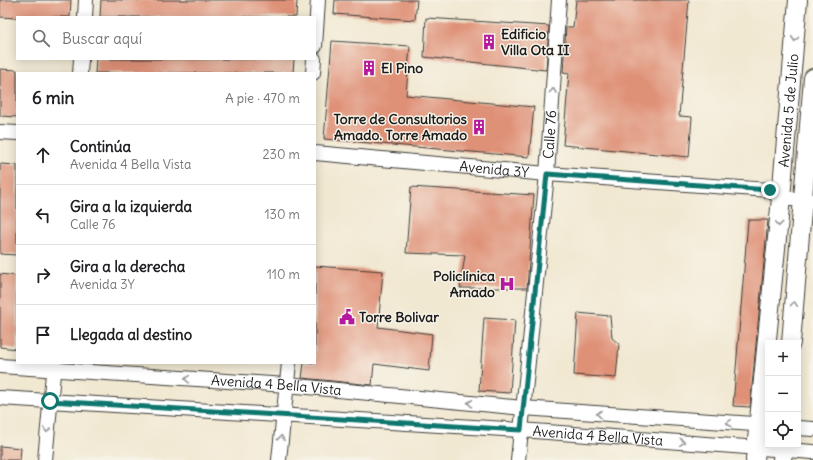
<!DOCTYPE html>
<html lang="es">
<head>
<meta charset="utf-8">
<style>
	:root { --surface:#fff; --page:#f6f6f6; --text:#202124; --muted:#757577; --line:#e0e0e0 }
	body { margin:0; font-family:Delius,sans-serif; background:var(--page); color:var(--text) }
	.controls { position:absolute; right:12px; bottom:12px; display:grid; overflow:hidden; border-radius:0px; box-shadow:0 2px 10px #0003 }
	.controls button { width:36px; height:36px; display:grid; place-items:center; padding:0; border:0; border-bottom:1px solid var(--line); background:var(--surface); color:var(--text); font:20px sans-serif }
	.stop { position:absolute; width:12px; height:12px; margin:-9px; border:3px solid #0f766e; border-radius:50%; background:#fff }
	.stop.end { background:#0f766e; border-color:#fff; box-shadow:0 1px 4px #0008 }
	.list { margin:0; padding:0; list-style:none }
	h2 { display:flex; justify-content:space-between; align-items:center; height:52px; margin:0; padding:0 16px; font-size:17px }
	h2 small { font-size:13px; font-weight:400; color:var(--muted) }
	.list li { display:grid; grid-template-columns:26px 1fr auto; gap:12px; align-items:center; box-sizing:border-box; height:60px; padding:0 16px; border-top:1px solid var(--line) }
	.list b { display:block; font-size:15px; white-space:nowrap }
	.list p { margin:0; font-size:13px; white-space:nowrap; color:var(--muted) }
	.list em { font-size:13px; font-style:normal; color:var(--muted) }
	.icon { flex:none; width:22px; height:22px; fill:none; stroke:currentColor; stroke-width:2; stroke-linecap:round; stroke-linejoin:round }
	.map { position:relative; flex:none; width:813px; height:460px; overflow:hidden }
	.search { position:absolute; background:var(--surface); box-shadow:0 2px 10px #0003; left:16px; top:16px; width:300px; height:44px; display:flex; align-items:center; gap:10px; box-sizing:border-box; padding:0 14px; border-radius:0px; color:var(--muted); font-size:15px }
	.panel { position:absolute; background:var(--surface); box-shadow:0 2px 10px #0003; left:16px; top:72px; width:300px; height:292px; border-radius:0px }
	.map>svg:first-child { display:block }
	.building { fill:#df9177 }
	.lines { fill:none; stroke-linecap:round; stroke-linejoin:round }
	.minor-casing { stroke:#3c3b37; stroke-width:16 }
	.major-casing { stroke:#3c3b37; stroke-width:20 }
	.minor { stroke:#fff; stroke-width:14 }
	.major { stroke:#fff; stroke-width:18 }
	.oneway { stroke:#999 }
	.route { stroke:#0f766e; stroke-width:5 }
	.labels { text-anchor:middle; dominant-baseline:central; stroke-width:3; stroke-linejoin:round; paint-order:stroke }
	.poi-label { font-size:14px; font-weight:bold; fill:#1c1c1c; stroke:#f7f3e8; text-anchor:start }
	.street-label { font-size:14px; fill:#1c1c1c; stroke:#f7f3e8 }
</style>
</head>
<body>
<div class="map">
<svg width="813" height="460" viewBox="0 0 813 460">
	<rect width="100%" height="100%" fill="#f7f3e8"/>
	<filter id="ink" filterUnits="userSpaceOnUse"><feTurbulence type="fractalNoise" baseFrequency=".025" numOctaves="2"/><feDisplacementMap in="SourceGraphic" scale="8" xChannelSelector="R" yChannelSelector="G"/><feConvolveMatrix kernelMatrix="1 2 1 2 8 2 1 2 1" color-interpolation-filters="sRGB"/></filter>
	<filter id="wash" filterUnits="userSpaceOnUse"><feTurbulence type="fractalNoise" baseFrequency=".012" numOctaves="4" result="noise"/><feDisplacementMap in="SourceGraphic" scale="16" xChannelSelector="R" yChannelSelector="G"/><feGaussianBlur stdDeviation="0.9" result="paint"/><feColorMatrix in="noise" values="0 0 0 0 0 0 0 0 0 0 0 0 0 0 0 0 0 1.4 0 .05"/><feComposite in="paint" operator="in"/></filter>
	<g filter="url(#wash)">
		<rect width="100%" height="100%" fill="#f1e8d1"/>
		<g id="blocks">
			<!-- building -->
			<path class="building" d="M0,0H71L70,17H17V18L0,17Z
				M101,0H297L296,17H100Z
				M335,0H417L415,20L334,14Z
				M576,0H689L679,116L692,117L689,157L563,145L569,73L563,72L566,27H573Z
				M426,18L549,26L546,70L424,57Z
				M332,41L410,46L406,95L534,107L529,157L324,139Z
				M96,59H294L293,73H95Z
				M0,69L17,70V117L0,116Z
				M0,164L17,165V255L0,254Z
				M411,187L534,195L527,288H460L465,255L406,253Z
				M748,220H768L750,407L733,406Z
				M315,266L383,271L378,327L432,334L429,371L374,364L372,385L302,378L304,363H315Z
				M0,274L17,276V349L0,347Z
				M578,313L610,316L612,338L619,344L616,378L574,375Z
				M484,318L515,320L510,393L479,391Z
				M0,446L21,448L20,460H0Z"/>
		</g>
	</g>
	<g filter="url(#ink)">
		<use href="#blocks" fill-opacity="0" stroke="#3c3b37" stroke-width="1"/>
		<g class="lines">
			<defs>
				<g id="minor">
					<path d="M85,17L86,0"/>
					<path d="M315,46L318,0"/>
					<path d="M80,73L81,59"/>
					<path d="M313,73L314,59"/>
					<path d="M0,132L17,133"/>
					<path id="s1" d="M315,153L547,174L770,190L781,198L813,201"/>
					<path id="s2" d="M0,366L287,385L523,408L768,425"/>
					<path id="s3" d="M0,398L521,430L813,452"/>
					<path d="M798,428L813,429"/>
					<path d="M45,460L54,363"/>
					<path d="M279,460L289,363"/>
					<path id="s4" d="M518,460L547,174L559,0"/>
				</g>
				<g id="major">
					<path d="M791,343L813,78"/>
					<path id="s5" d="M755,460L781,198L798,0"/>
					<path d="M782,460L783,445"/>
				</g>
			</defs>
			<!-- minor casing -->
			<use href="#minor" class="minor-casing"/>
			<!-- major casing -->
			<use href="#major" class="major-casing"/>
			<!-- minor -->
			<use href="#minor" class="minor"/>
			<!-- major -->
			<use href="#major" class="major"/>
		</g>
		<!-- one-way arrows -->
		<defs><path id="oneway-chevron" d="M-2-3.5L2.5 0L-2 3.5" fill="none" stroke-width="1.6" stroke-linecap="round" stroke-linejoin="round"/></defs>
		<g class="oneway">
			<use href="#oneway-chevron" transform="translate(795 39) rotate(95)"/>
			<use href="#oneway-chevron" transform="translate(553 91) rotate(-86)"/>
			<use href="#oneway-chevron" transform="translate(779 224) rotate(96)"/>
			<use href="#oneway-chevron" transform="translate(794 304) rotate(-86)"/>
			<use href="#oneway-chevron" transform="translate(187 379) rotate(-176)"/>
			<use href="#oneway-chevron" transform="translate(470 403) rotate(-174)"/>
			<use href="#oneway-chevron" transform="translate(599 414) rotate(-176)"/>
			<use href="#oneway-chevron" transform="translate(729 423) rotate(-176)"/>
			<use href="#oneway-chevron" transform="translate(47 430) rotate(95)"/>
			<use href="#oneway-chevron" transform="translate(281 438) rotate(-84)"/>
			<use href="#oneway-chevron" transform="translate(682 442) rotate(5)"/>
		</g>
	</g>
	<g class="lines" filter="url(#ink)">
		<!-- route -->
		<path class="route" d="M50,401L521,430L547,174L770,190"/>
	</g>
	<!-- icons -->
	<defs>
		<symbol id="building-bare" viewBox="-9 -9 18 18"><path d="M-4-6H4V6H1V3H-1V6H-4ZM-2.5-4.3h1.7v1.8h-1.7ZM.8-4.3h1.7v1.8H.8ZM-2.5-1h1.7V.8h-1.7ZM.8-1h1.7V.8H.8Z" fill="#b5179e" stroke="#f7f3e8" stroke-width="2.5" paint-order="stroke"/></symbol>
		<symbol id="hospital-bare" viewBox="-9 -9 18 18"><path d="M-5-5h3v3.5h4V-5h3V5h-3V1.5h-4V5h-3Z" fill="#b5179e" stroke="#f7f3e8" stroke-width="2.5" paint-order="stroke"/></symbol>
		<symbol id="civic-bare" viewBox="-9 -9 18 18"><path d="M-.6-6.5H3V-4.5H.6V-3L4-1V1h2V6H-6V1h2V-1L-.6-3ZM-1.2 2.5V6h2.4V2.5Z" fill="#b5179e" stroke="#f7f3e8" stroke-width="2.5" paint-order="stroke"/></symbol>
	</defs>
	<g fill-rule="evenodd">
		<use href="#building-bare" x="478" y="31" width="22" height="22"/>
		<use href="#building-bare" x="358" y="57" width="22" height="22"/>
		<use href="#building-bare" x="468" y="116" width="22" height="22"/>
		<use href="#hospital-bare" x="496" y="273" width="22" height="22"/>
		<use href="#civic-bare" x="336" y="306" width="22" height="22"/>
	</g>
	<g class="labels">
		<!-- poi labels -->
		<g class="poi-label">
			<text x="501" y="34">Edificio<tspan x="501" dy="16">Villa Ota II</tspan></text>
			<text x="381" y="68">El Pino</text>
			<text x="467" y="119" text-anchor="end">Torre de Consultorios<tspan x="467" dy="16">Amado. Torre Amado</tspan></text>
			<text x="495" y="276" text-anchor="end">Policlínica<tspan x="495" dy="16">Amado</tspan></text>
			<text x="359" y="317">Torre Bolivar</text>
		</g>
		<!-- street labels -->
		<g class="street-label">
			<text stroke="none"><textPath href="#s5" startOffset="351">Avenida 5 de Julio</textPath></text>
			<text stroke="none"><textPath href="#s4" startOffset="327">Calle 76</textPath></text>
			<text stroke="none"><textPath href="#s1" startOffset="180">Avenida 3Y</textPath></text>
			<text stroke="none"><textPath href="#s2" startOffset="277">Avenida 4 Bella Vista</textPath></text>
			<text stroke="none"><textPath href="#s3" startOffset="599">Avenida 4 Bella Vista</textPath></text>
		</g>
	</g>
</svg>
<div class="controls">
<button>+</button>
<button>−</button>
<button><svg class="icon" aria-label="locate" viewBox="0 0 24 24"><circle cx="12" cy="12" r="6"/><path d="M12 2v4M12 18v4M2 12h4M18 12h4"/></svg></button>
</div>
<div class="stop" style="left:50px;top:401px"></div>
<div class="stop end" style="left:770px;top:190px"></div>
<div class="search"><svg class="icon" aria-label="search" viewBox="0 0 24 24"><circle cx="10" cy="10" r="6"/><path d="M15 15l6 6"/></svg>Buscar aquí</div>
<section class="panel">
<h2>6 min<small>A pie · 470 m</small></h2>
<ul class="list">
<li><svg class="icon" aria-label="ahead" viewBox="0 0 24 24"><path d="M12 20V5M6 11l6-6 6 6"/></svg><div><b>Continúa</b><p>Avenida 4 Bella Vista</p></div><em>230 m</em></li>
<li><svg class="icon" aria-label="left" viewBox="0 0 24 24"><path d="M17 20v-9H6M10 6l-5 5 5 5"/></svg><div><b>Gira a la izquierda</b><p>Calle 76</p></div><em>130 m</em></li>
<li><svg class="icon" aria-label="right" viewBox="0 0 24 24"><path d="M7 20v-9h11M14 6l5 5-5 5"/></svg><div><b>Gira a la derecha</b><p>Avenida 3Y</p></div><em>110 m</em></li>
<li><svg class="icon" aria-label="arrive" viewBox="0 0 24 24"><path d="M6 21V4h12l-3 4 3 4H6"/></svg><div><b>Llegada al destino</b></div></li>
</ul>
</section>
</div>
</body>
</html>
